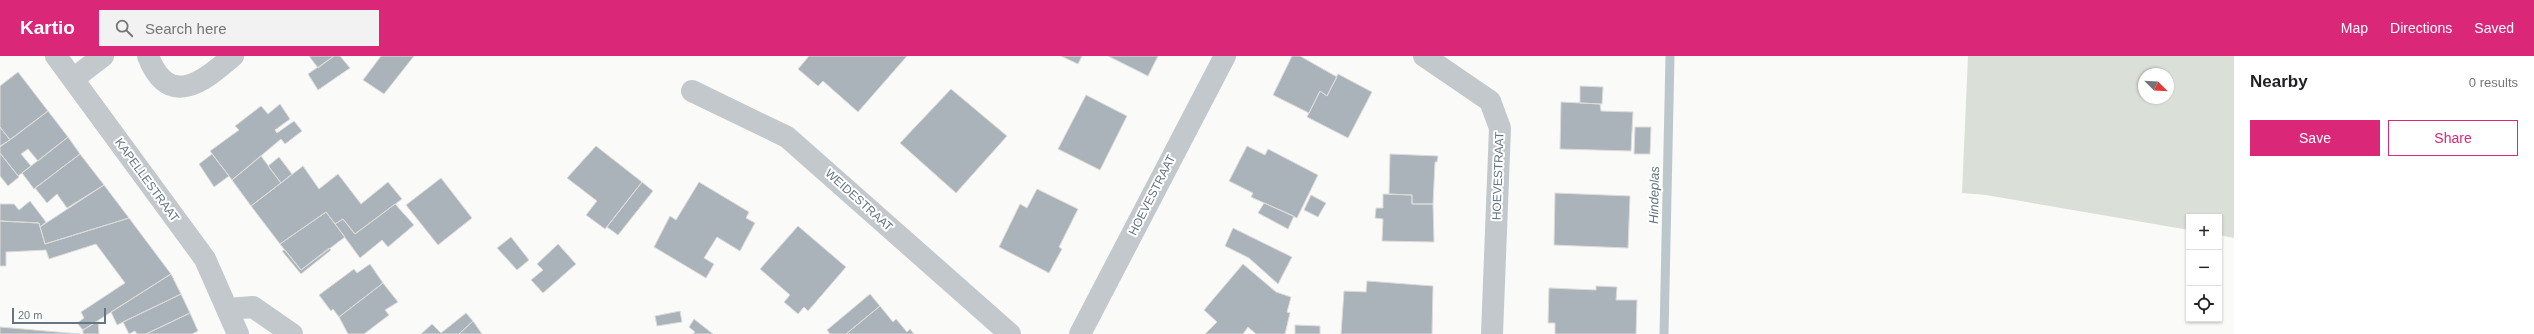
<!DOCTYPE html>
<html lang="en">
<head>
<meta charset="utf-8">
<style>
	:root { --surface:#fff; --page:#f2f2f2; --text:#202124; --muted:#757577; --line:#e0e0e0; --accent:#db2777 }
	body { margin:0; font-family:Helvetica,sans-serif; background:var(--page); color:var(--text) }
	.controls { position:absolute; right:12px; bottom:12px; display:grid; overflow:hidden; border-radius:0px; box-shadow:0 1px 3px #0004 }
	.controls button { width:36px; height:36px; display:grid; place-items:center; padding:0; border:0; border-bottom:1px solid var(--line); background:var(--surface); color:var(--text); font:20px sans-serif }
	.compass { position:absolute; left:2138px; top:12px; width:36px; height:36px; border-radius:50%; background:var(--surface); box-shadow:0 1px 3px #0004; rotate:114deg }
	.scale { position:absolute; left:12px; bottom:10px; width:94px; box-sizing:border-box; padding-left:4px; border:2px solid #657683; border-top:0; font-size:11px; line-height:14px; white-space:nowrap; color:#657683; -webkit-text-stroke:3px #fff; paint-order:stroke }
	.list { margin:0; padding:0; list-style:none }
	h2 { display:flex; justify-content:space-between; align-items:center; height:52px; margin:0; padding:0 16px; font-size:17px }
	h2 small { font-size:13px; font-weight:400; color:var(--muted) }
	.actions { display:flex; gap:8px; padding:12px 16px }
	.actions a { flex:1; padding:9px 0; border:1px solid var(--accent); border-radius:0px; text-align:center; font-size:14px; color:var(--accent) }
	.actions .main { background:var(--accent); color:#fff }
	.icon { flex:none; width:22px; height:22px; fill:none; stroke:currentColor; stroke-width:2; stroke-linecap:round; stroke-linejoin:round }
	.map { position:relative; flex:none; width:2234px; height:278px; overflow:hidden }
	header { display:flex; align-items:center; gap:24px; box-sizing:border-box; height:56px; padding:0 20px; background:var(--accent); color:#fff }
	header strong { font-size:19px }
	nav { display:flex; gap:22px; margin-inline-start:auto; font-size:14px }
	.search { width:280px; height:36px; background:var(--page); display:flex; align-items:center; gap:10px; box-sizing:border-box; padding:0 14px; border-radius:0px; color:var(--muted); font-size:15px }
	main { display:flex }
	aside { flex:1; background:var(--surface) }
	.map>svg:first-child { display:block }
	.green { fill:#dadfd7; fill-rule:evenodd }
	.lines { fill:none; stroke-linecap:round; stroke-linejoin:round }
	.stream { stroke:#bbc7cb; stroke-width:9 }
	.building { fill:#aab3b9; stroke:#dcdcda }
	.minor { stroke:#c3c8cc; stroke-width:22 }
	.labels { text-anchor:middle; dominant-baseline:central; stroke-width:4; stroke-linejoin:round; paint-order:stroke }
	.street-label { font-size:12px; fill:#657683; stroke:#fff }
	.water-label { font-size:13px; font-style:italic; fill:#60757c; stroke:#fff }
</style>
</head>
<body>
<header>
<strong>Kartio</strong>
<div class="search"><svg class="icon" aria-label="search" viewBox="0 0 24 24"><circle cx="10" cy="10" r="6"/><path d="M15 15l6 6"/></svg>Search here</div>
<nav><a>Map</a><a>Directions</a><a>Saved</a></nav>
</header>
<main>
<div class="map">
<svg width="2234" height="278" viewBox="0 0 2234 278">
	<rect width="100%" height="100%" fill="#fafaf8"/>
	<!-- green -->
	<path class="green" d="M1968,0H2234V182L2219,179V161H2189V174L1986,139L1962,137ZM2144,18H2168V42H2144Z"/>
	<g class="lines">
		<!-- stream -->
		<path class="stream" d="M1664,278L1670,0"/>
	</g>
	<!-- building -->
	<path class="building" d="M309,0H334L318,12Z
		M334,0H340L350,12L318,34L308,18Z
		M381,0H414L384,38L363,24Z
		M809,0H907L858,56L823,25L818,30L798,13Z
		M1061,0H1082L1078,8Z
		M1108,0H1158L1148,20Z
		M1292,0H1300L1337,21L1327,40L1320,35L1309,57L1273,39Z
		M18,16L48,55L10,84L0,71V30Z
		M1338,18L1372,36L1348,82L1307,61L1320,35L1327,40Z
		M1580,30L1603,31L1602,48L1580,47Z
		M951,33L1007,80L956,137L900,87Z
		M1086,39L1127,60L1100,114L1058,93Z
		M1561,46L1600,48L1601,55L1633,56L1631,95L1560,93Z
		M280,48L290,63L275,74L277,77L294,65L302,75L285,88L281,83L232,124L210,95L239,74L235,70L261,50L268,58Z
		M48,55L68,81L38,105L28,93L21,98L31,110L18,120L0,97V91Z
		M0,71L10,84L0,90Z
		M1635,71H1651L1650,98H1634Z
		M68,81L80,98L34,133L22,117Z
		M596,90L642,126L605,173L586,159L597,145L567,122Z
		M1247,90L1265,99L1268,93L1318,119L1297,162L1251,141L1253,137L1229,125Z
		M0,97L19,121L8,130L0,120Z
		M80,98L104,129L67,152L57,138L47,147L35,132Z
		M212,98L229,120L214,131L199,108Z
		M1390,98L1438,100L1437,106H1435L1433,148H1412V139L1389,138Z
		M261,100L281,127L251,150L232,124Z
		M279,101L292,118L281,127L268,110Z
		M303,110L319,133L338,118L361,148L388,126L402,143L355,178L343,163L335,168L326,156L280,188L251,150Z
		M441,122L472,162L438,189L406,149Z
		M642,126L653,135L618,179L607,171Z
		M699,126L749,156L746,162L755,167L740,195L717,181L704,202L714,208L706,222L654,191L670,160L676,164Z
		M104,129L129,162L45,188L40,171Z
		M1037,133L1078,153L1059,191L1062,193L1049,217L999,191L1020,148L1027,152Z
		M1555,137L1630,140L1628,192L1554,189Z
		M1383,138L1412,139V148H1433L1434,186L1382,185L1383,163L1375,162L1376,152H1383Z
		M1311,139L1326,147L1318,161L1304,154Z
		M30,145L46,166L40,171L39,167L0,165V148H14L19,154Z
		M1264,147L1294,160L1288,173L1258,157Z
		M395,148L414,169L388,191L382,184L360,202L335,168L343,163L355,178Z
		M326,156L345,181L301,214L280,188Z
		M129,162L171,218L83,274L77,267L84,262L81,256L125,227L96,188L49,203L46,194L6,196V210H0V165L39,167L45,188Z
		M798,170L846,211L808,255L804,251L798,258L784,246L790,239L760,213Z
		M1233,172L1292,201L1278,228L1249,202L1225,190Z
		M511,181L529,204L517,214L497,192Z
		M558,188L576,208L543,237L531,224L543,214L537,208Z
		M329,192L331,194L301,218L282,195L285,194L301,214Z
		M370,208L383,227L339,261L333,253L331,255L319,239L354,213L357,217Z
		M1243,208L1276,236L1291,241L1287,256L1290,257L1285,278H1256L1248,271L1243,278H1205L1217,266L1204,254Z
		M171,218L181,238L117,269L111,256Z
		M1367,225L1433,230L1432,278H1341L1344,235L1366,236Z
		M383,227L398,246L385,254L389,259L364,278H348L339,261Z
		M1596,230L1617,231L1616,244H1637L1636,278H1555V267H1548L1549,232L1596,234Z
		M181,238L190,257L146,278H137L135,275L129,278L123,266Z
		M870,238L880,250L846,278H830L827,274Z
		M880,250L893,266L896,263L907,276L910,273L914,278H846Z
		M680,255L682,266L657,270L655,260Z
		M190,257L198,275L192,278H146Z
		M466,257L473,265L459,278H421L432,268L441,277Z
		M694,263L713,278H693L695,276L689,271Z
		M98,265L99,278H83V274Z
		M473,265L482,278H459Z
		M1295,269L1320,270V278H1295Z
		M0,271L80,278H0Z"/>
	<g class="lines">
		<!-- minor -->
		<path class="minor" d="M56,0L205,203L238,278
			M148,0C169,54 204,25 233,0
			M1424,0L1490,45L1500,72L1492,278
			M73,23L103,0
			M692,35L787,81L1010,278
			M228,253L253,251L292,278
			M1080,278L1225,0"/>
	</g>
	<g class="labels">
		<!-- street labels -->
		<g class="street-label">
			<text transform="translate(1498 120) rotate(-88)">HOEVESTRAAT</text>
			<text transform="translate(147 124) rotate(54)">KAPELLESTRAAT</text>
			<text transform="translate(1152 139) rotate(-63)">HOEVESTRAAT</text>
			<text transform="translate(859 144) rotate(42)">WEIDESTRAAT</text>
		</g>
		<!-- water labels -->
		<g class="water-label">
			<text transform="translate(1654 139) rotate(-89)">Hindeplas</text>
		</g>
	</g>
</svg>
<div class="controls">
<button>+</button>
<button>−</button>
<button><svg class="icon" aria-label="locate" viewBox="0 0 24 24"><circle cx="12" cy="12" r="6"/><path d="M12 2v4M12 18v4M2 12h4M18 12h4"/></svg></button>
</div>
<svg class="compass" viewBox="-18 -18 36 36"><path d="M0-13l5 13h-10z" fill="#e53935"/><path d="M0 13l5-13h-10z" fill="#757577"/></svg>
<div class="scale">20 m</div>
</div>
<aside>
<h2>Nearby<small>0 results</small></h2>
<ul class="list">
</ul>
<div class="actions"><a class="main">Save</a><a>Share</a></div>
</aside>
</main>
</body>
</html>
